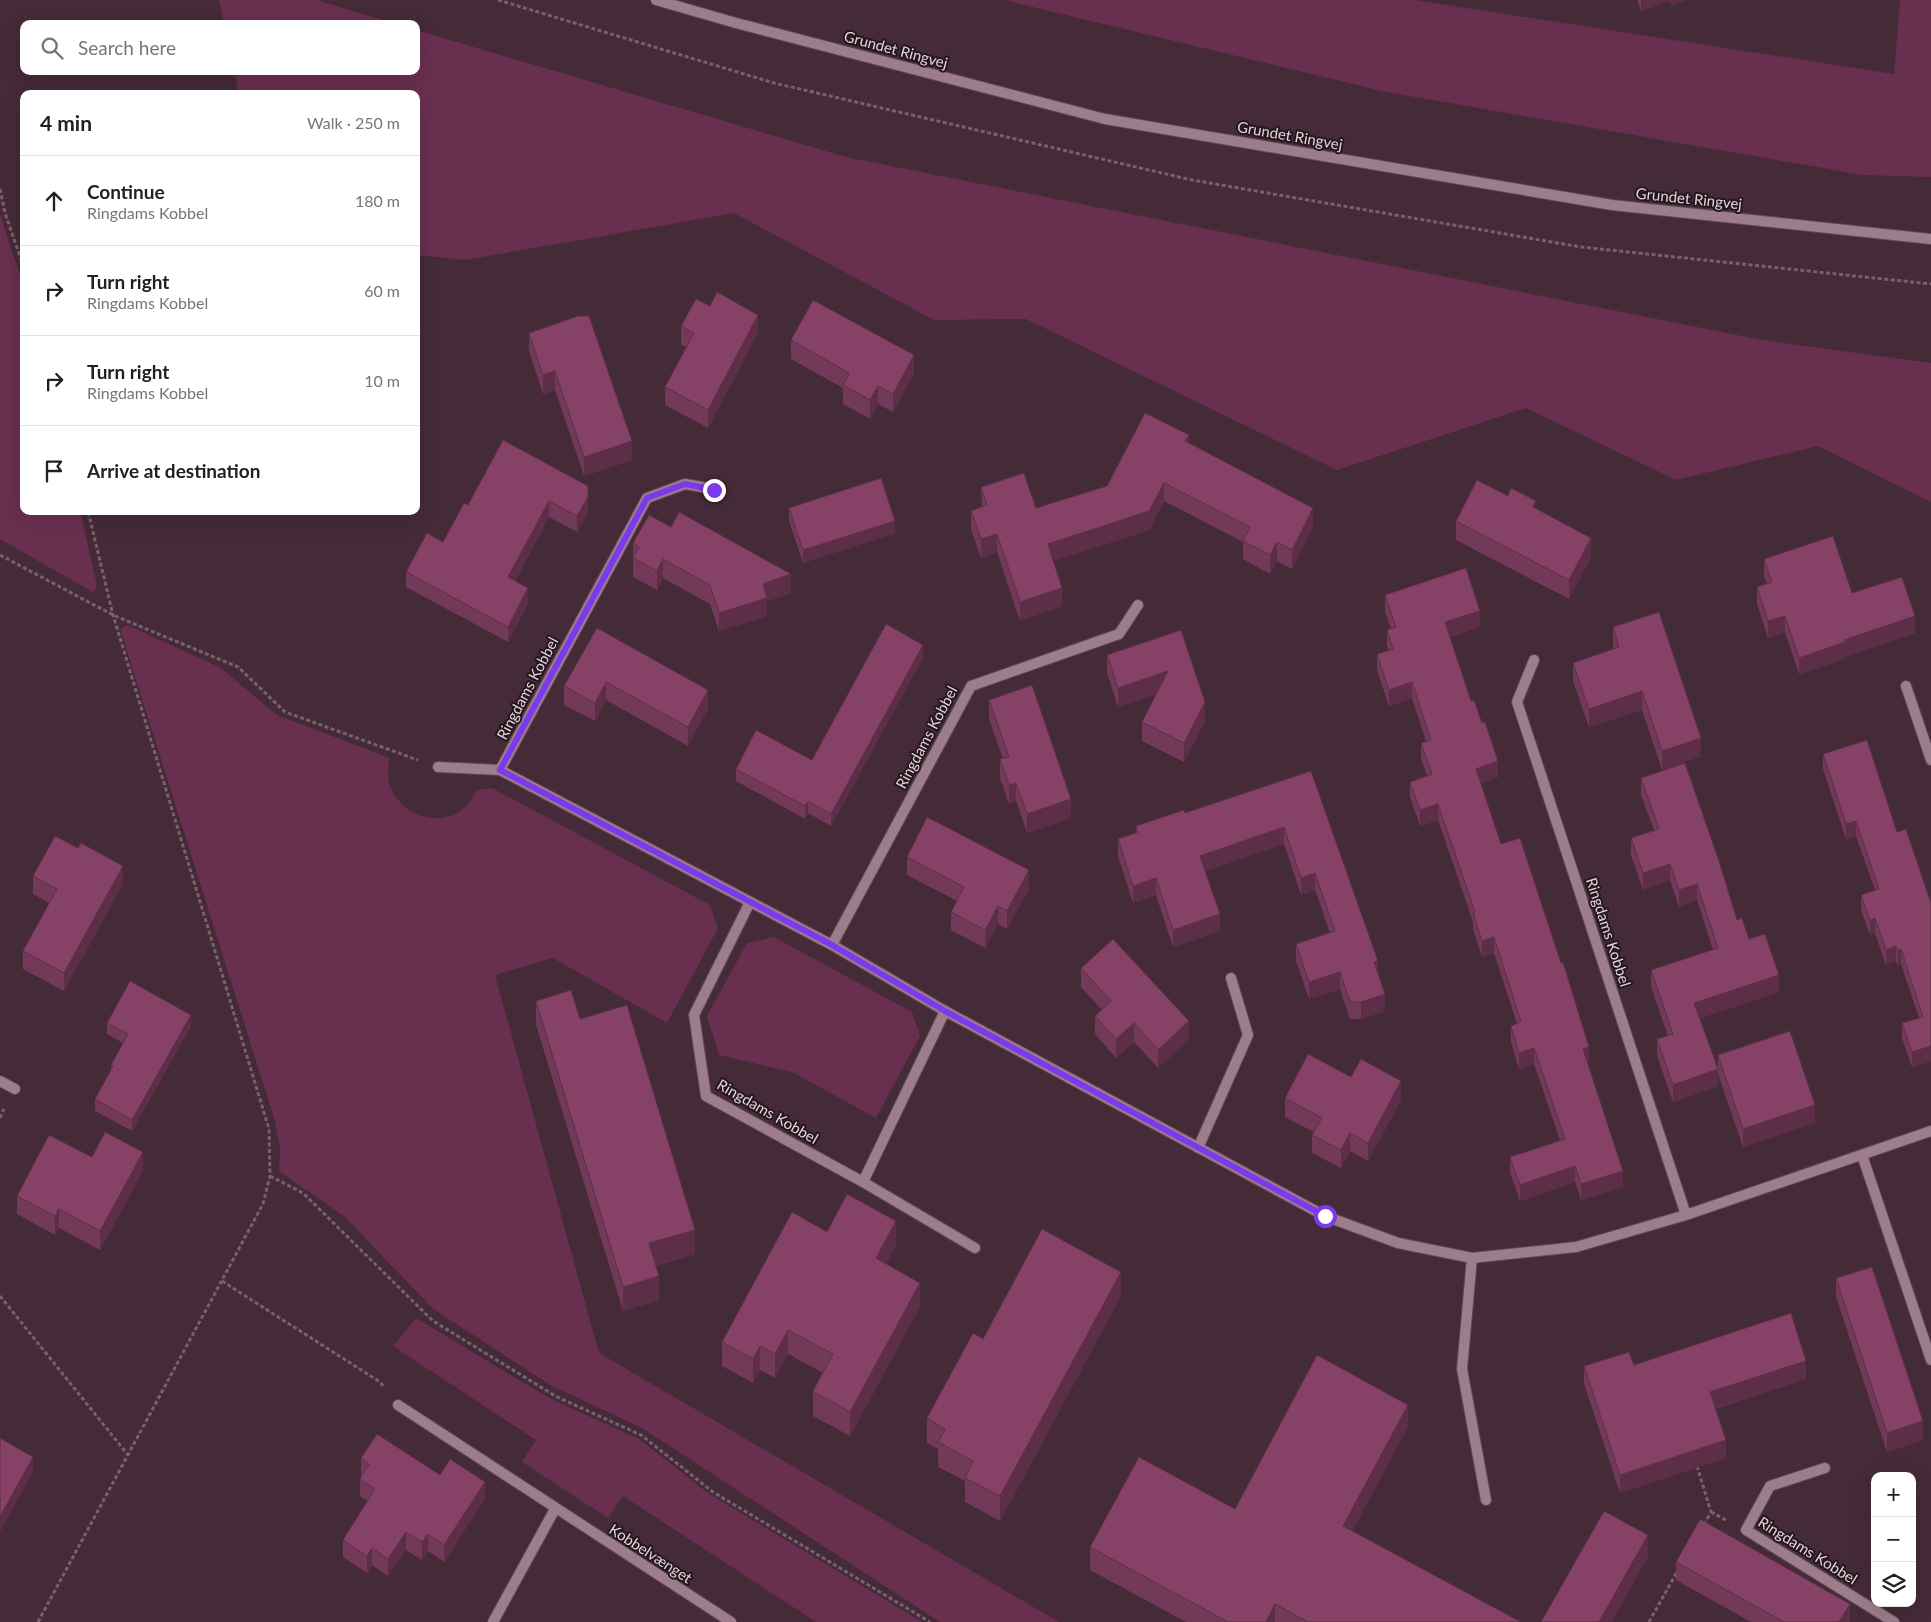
<!DOCTYPE html>
<html lang="en">
<head>
<meta charset="utf-8">
<style>
	:root { --surface:#fff; --page:#f6f6f6; --text:#202124; --muted:#757577; --line:#e0e0e0 }
	body { margin:0; font-family:Lato,sans-serif; background:var(--page); color:var(--text) }
	.controls { position:absolute; right:15px; bottom:15px; display:grid; overflow:hidden; border-radius:10px; box-shadow:0 5px 20px #0002 }
	.controls button { width:45px; height:45px; display:grid; place-items:center; padding:0; border:0; border-bottom:1px solid var(--line); background:var(--surface); color:var(--text); font:25px sans-serif }
	.stop { position:absolute; width:15px; height:15px; margin:-11px; border:4px solid #7c3aed; border-radius:50%; background:#fff }
	.stop.end { background:#7c3aed; border-color:#fff; box-shadow:0 1px 5px #0008 }
	.list { margin:0; padding:0; list-style:none }
	h2 { display:flex; justify-content:space-between; align-items:center; height:65px; margin:0; padding:0 20px; font-size:21px }
	h2 small { font-size:16px; font-weight:400; color:var(--muted) }
	.list li { display:grid; grid-template-columns:32px 1fr auto; gap:15px; align-items:center; box-sizing:border-box; height:90px; padding:0 20px; border-top:1px solid var(--line) }
	.list b { display:block; font-size:19px; white-space:nowrap }
	.list p { margin:0; font-size:16px; white-space:nowrap; color:var(--muted) }
	.list em { font-size:16px; font-style:normal; color:var(--muted) }
	.icon { flex:none; width:28px; height:28px; fill:none; stroke:currentColor; stroke-width:2; stroke-linecap:round; stroke-linejoin:round }
	.map { position:relative; flex:none; width:1931px; height:1622px; overflow:hidden }
	.search { position:absolute; background:var(--surface); box-shadow:0 5px 20px #0002; left:20px; top:20px; width:400px; height:55px; display:flex; align-items:center; gap:12px; box-sizing:border-box; padding:0 18px; border-radius:10px; color:var(--muted); font-size:19px }
	.panel { position:absolute; background:var(--surface); box-shadow:0 5px 20px #0002; left:20px; top:90px; width:400px; height:425px; border-radius:10px }
	.map>svg:first-child { display:block }
	.green { fill:#692f4f }
	.lines { fill:none; stroke-linecap:round; stroke-linejoin:round }
	.lane-casing { stroke:#5f4854; stroke-width:12 }
	.street-casing { stroke:#5f4854; stroke-width:12 }
	.path { stroke:#79606d; stroke-width:3; stroke-dasharray:4 2.5; stroke-linecap:butt }
	.lane { stroke:#9d7c8b; stroke-width:10 }
	.street { stroke:#9d7c8b; stroke-width:10 }
	.wall { fill:#723958 }
	.shaded-wall { fill:#5d2e47 }
	.building { fill:#854266; stroke:#5d2e47 }
	.route { stroke:#7c3aed; stroke-width:6 }
	.labels { text-anchor:middle; dominant-baseline:central; stroke-width:4; stroke-linejoin:round; paint-order:stroke }
	.street-label { font-size:15px; fill:#e6d3dc; stroke:#24171d }
</style>
</head>
<body>
<div class="map">
<svg width="1931" height="1622" viewBox="0 0 1931 1622">
	<rect width="100%" height="100%" fill="#452a38"/>
	<!-- green -->
	<path class="green" d="M219,0H317L396,24H224Z
		M1004,0H1415L1894,74L1900,0H1931V177L1863,175L1386,92Z
		M416,30L846,157L1762,340L1931,363V502L1818,446L1676,480L1526,408L1337,470L1026,319L934,320L734,213L465,260L416,255V94H239L234,71H416Z
		M0,214L24,287V511H80L97,585L94,593L0,539Z
		M127,625L221,668L277,715L390,758C377,797 422,832 457,813C466,808 472,799 477,790L492,788L710,905L718,928L667,1023L553,958L495,975L599,1353L1059,1622H940L642,1428L550,1385L432,1308L345,1217L279,1171L280,1148L274,1118L121,632V628Z
		M774,937L912,1012L920,1036L876,1118L792,1072L719,1055L707,1016L747,943Z
		M416,1318L547,1397L639,1439L708,1493L922,1622H816L623,1496L608,1518L522,1462L536,1440L393,1346Z"/>
	<g class="lines">
		<defs>
			<path id="lane" d="M750,902L694,1015L706,1096L863,1182L975,1248
				M863,1182L945,1011"/>
			<path id="street" d="M656,0L736,23L1105,119L1612,205L1931,239
				M1534,660L1517,702L1686,1215
				M1906,686L1931,760
				M438,767L500,770L832,945L945,1011L1325,1216L1398,1243L1472,1258L1576,1247L1686,1215L1931,1131
				M500,770L647,498L685,484L714,489
				M832,945L971,686L1119,634L1138,605
				M0,1081L15,1089
				M1198,1148L1248,1035L1231,978
				M1862,1155L1931,1360
				M1472,1258L1462,1369L1486,1500
				M398,1405L731,1622
				M1825,1468L1770,1486L1746,1530L1894,1622
				M493,1622L555,1509"/>
		</defs>
		<!-- lane casing -->
		<use href="#lane" class="lane-casing"/>
		<!-- street casing -->
		<use href="#street" class="street-casing"/>
		<!-- path -->
		<path class="path" d="M498,0L774,83L1192,180L1581,247L1931,284
			M0,189L5,213L24,268
			M0,555L113,615L238,667L285,712L418,760
			M0,1118L4,1109
			M270,1176L303,1193L433,1321L557,1397L641,1435L713,1492L930,1622
			M222,1281L380,1382L384,1387
			M0,1296L128,1455
			M1697,1466L1711,1512L1703,1526
			M1711,1512L1726,1520
			M38,1622L263,1204L270,1176L269,1129L113,615L88,511
			M1649,1622L1678,1570"/>
		<!-- lane -->
		<use href="#lane" class="lane"/>
		<!-- street -->
		<use href="#street" class="street"/>
	</g>
	<!-- wall -->
	<path class="wall" d="M1637,0H1686L1671,5L1670,1L1641,11Z
		M681,326L758,333L708,428L665,405V387L686,347L681,345Z
		M529,333L632,460L584,476L555,390L543,394L529,351Z
		M791,340L914,374L893,412L878,404L870,419L843,404V388L791,359Z
		M503,440L588,512L577,532L549,517L515,581L528,603L508,642L406,587V572L443,542L468,505Z
		M1189,443L1313,527L1292,569L1277,561L1270,574L1243,559V542L1164,501L1149,530L1053,561L1062,606L1020,621L997,552L981,558L971,529V511L982,507L981,487L1036,508L1107,486Z
		M1508,496L1536,508L1591,557L1569,599L1456,540V521Z
		M789,508L895,533L803,563L789,521Z
		M633,543L791,593L767,601V616L719,631L710,604L663,578L657,590L633,577Z
		M1764,559L1852,593L1915,633L1845,657V659L1799,674L1785,632L1768,638L1757,604V587L1767,583L1764,576Z
		M1385,595L1480,627L1449,637L1498,777L1481,783L1501,844L1589,1063L1587,1064L1623,1187L1581,1200L1575,1182L1520,1201L1510,1173V1157L1560,1140L1534,1064L1519,1069L1511,1042V1026L1517,1024L1494,953L1482,957L1473,929V922L1438,820L1420,826L1410,797V782L1427,776L1421,759V743L1426,741L1412,698L1389,706L1377,670V654L1389,650L1387,646V630L1391,629L1385,611Z
		M1613,627L1701,756L1662,770L1642,710L1589,727L1573,681V663L1614,649L1613,646Z
		M597,628L708,708L688,746L606,700L595,721L564,705V686Z
		M1107,655L1205,721L1184,762L1142,741V722L1156,694L1118,707L1107,673Z
		M923,658L831,826L808,813L805,819L736,781V769L812,760Z
		M989,700L1071,818L1027,833L1016,801L1009,804L1000,778V759H1003L989,719Z
		M1823,754L1897,832L1931,1061L1912,1067L1902,1038V1023L1919,1018L1901,964L1898,966L1896,961L1886,965L1875,933L1870,935L1861,910V895L1875,890L1856,836L1846,839L1823,769Z
		M1311,771L1378,973L1385,1011L1361,1019H1350L1340,989L1309,999L1296,961V944L1330,933L1315,890L1301,895L1284,844L1205,871L1220,931L1173,947L1156,895L1133,903L1118,856V839L1136,833V826L1185,813Z
		M1641,778L1737,920L1749,939L1779,992L1700,1018L1718,1068V1055L1815,1123L1743,1147L1718,1074V1086L1673,1102L1657,1056V1039L1668,1036L1651,987V970L1713,950L1697,900L1679,907L1670,880L1643,890L1631,855V838L1654,830L1641,795Z
		M907,857L1029,889L1007,929L998,924L985,948L951,930V912L957,901L907,875Z
		M33,876L123,884L64,991L23,969V951L49,903L33,894Z
		M1081,968L1189,1040L1158,1068L1134,1042L1116,1058L1095,1034V1016L1102,1010L1081,987Z
		M536,1001L580,1019L695,1254L656,1266L659,1300L623,1311L536,1025Z
		M107,1023L191,1026L132,1131L95,1111V1099L111,1070V1065L123,1043L107,1034Z
		M1351,1077L1401,1100L1368,1161L1350,1151L1341,1168L1312,1153V1135L1314,1132L1285,1117V1098Z
		M92,1157L143,1171L100,1250L59,1228L55,1235L17,1214V1196Z
		M827,1232L896,1245L886,1264L920,1307L850,1436L813,1416V1391L823,1373L788,1354L775,1378L760,1370L753,1383L722,1366V1342Z
		M1836,1278L1923,1440L1887,1452L1836,1297Z
		M1121,1296L1000,1521L965,1502V1481L938,1467V1449L927,1443V1418L983,1339Z
		M1634,1365L1806,1379L1715,1409L1726,1458L1620,1493L1584,1384V1366Z
		M1408,1427L1352,1531L1521,1622H1186L1090,1570V1547L1235,1509Z
		M361,1458L440,1475L485,1499L444,1562L428,1551L422,1560L406,1550L388,1576L372,1565L367,1573L343,1557V1540L367,1501L360,1496V1479L361,1476Z
		M1676,1562L1850,1622H1751L1676,1580Z"/>
	<!-- shaded-wall -->
	<path class="shaded-wall" d="M1641,0H1670V1L1641,11Z
		M1671,0H1686L1671,5Z
		M758,315V333L708,428V410Z
		M914,355V374L893,412V394Z
		M555,371V390L543,394V375Z
		M878,386V404L870,419V400Z
		M1189,435V454L1185,441Z
		M632,441V460L584,476V457Z
		M1164,483V501L1149,530L1048,563V544Z
		M588,497V512L577,532V516Z
		M549,501V517L508,593V577Z
		M1313,508V527L1292,569V550Z
		M895,521V533L803,563V550Z
		M997,534V552L981,558V539Z
		M1591,538V557L1569,599V580Z
		M1277,542V561L1270,574V555Z
		M663,559V578L657,590V571Z
		M791,574V593L767,601V616L719,631V613L763,584Z
		M528,588V603L508,642V627Z
		M1062,588V606L1020,621V602Z
		M1480,611V627L1445,638V622Z
		M1785,616V632L1768,638V621Z
		M1915,616V633L1845,657V659L1799,674V658L1844,640Z
		M923,645V658L831,826V814Z
		M1168,671V690L1118,707V688Z
		M606,682V700L595,721V703Z
		M1412,682V698L1389,706V690Z
		M708,690V708L688,746V727Z
		M1642,691V710L1589,727V709Z
		M1205,702V721L1184,762V743Z
		M1701,738V756L1662,770V751Z
		M1498,761V777L1476,785V769Z
		M1016,783V801L1009,804V785Z
		M1071,799V818L1027,833V814Z
		M808,801V813L805,819V806Z
		M1438,804V820L1420,826V810Z
		M1856,821V836L1846,839V824Z
		M1284,827V844L1200,873V856Z
		M1670,864V880L1643,890V873Z
		M123,866V884L64,991V973Z
		M1029,870V889L1007,929V911Z
		M1315,873V890L1301,895V878Z
		M1156,878V895L1133,903V886Z
		M1697,884V900L1679,907V890Z
		M998,906V924L985,948V930Z
		M1220,914V931L1173,947V930Z
		M1875,918V933L1870,935V920Z
		M1494,937V953L1482,957V941Z
		M1896,946V961L1886,965V950Z
		M1901,949V964L1898,966V951Z
		M1378,961V978L1374,962Z
		M1340,972V989L1309,999V982Z
		M1779,975V992L1694,1020V1003Z
		M1385,994V1011L1361,1019V1002Z
		M191,1015V1026L132,1131V1120Z
		M1189,1021V1040L1158,1068V1050Z
		M1134,1023V1042L1116,1058V1039Z
		M1931,1046V1061L1912,1067V1052Z
		M1589,1047V1063L1583,1065V1049Z
		M1534,1048V1064L1519,1069V1053Z
		M1718,1069V1086L1673,1102V1085Z
		M1401,1081V1100L1368,1161V1143Z
		M1815,1105V1123L1743,1147V1129Z
		M1350,1133V1151L1341,1168V1150Z
		M143,1152V1171L100,1250V1231Z
		M1575,1166V1182L1520,1201V1185Z
		M1623,1171V1187L1581,1200V1184Z
		M59,1209V1228L55,1235V1216Z
		M896,1221V1245L876,1283V1258Z
		M695,1230V1254L649,1268V1243Z
		M1121,1272V1296L1000,1521V1496Z
		M659,1276V1300L623,1311V1287Z
		M920,1283V1307L850,1436V1412Z
		M788,1330V1354L775,1378V1354Z
		M760,1346V1370L753,1383V1359Z
		M1806,1361V1379L1710,1410V1392Z
		M1408,1405V1427L1343,1548V1526Z
		M1923,1421V1440L1887,1452V1433Z
		M1726,1440V1458L1620,1493V1475Z
		M33,1457V1472L0,1532V1517Z
		M485,1482V1499L444,1562V1545Z
		M406,1532V1550L388,1576V1559Z
		M428,1534V1551L422,1560V1542Z
		M1648,1535V1557L1612,1622H1599Z
		M372,1548V1565L367,1573V1556Z
		M1275,1604V1622H1266Z
		M1850,1604V1622H1839Z"/>
	<!-- building -->
	<path class="building" d="M717,292L758,315L708,410L665,387L694,333L681,326L696,299L710,306Z
		M813,300L914,355L893,394L878,386L870,400L843,385L849,373L791,340Z
		M578,316H589L632,441L584,457L555,371L543,375L529,333Z
		M1145,413L1189,435L1185,441L1313,508L1292,550L1277,542L1270,555L1243,541L1250,527L1164,483L1149,511L1048,544L1062,588L1020,602L997,534L981,539L971,511L987,505L981,487L1024,473L1036,508L1107,486Z
		M503,440L588,486V497L577,516L549,501L508,577L528,588L508,627L406,572L427,533L443,542L464,503L468,505Z
		M881,478L895,521L803,550L789,508Z
		M1477,480L1508,496L1511,488L1536,501L1533,507L1591,538L1569,580L1456,521Z
		M679,512L791,574L763,584L767,598L719,613L710,585L663,559L657,571L633,558L639,547L633,543L649,515L671,527Z
		M1833,536L1852,593L1902,577L1915,616L1844,640L1845,642L1799,658L1785,616L1768,621L1757,587L1772,582L1764,559Z
		M1466,568L1480,611L1445,622L1471,701L1474,700L1482,723L1485,722L1498,761L1476,769L1501,844L1520,838L1561,963L1563,962L1589,1047L1583,1049L1623,1171L1581,1184L1575,1166L1520,1185L1510,1157L1565,1139L1534,1048L1519,1053L1511,1026L1521,1022L1494,937L1482,941L1473,913L1475,912L1438,804L1420,810L1410,782L1432,774L1421,743L1431,740L1412,682L1389,690L1377,654L1393,649L1387,630L1396,627L1385,595Z
		M1659,612L1701,738L1662,751L1642,691L1589,709L1573,663L1619,647L1613,627Z
		M886,624L923,645L831,814L808,801L805,806L736,769L756,730L812,760Z
		M597,628L708,690L688,727L606,682L595,703L564,686Z
		M1181,630L1205,702L1184,743L1142,722L1168,671L1118,688L1107,655Z
		M1032,685L1071,799L1027,814L1016,783L1009,785L1000,759L1009,757L989,700Z
		M1867,740L1897,832L1906,829L1931,903V1046L1912,1052L1902,1023L1923,1017L1901,949L1898,951L1896,946L1886,950L1875,918L1870,920L1861,895L1879,889L1856,821L1846,824L1823,754Z
		M1685,763L1719,861L1737,920L1742,918L1749,939L1765,934L1779,975L1694,1003L1718,1069L1673,1085L1657,1039L1673,1034L1651,970L1718,948L1697,884L1679,890L1670,864L1643,873L1631,838L1659,829L1641,778Z
		M1311,771L1378,961L1374,962L1385,994L1361,1002H1350L1340,972L1309,982L1296,944L1335,931L1315,873L1301,878L1284,827L1200,856L1220,914L1173,930L1156,878L1133,886L1118,839L1138,832L1136,826L1184,810L1185,813Z
		M927,817L1029,870L1007,911L998,906L985,930L951,912L964,887L907,857Z
		M55,836L78,848L81,843L123,866L64,973L23,951L57,889L33,876Z
		M1113,939L1189,1021L1158,1050L1134,1023L1116,1039L1095,1016L1111,1001L1081,968Z
		M130,981L191,1015L132,1120L95,1099L113,1066L111,1065L128,1034L107,1023Z
		M571,990L580,1019L627,1005L695,1230L649,1243L659,1276L623,1287L536,1001Z
		M1790,1031L1815,1105L1743,1129L1718,1055Z
		M1308,1054L1351,1077L1361,1059L1401,1081L1368,1143L1350,1133L1341,1150L1312,1135L1322,1118L1285,1098Z
		M105,1132L143,1152L100,1231L59,1209L55,1216L17,1196L49,1135L92,1157Z
		M847,1194L896,1221L876,1258L920,1283L850,1412L813,1391L833,1354L788,1330L775,1354L760,1346L753,1359L722,1342L792,1212L827,1232Z
		M1042,1229L1121,1272L1000,1496L965,1478L973,1461L938,1442L945,1429L927,1418L973,1333L983,1339Z
		M1872,1267L1923,1421L1887,1433L1836,1278Z
		M1791,1313L1806,1361L1710,1392L1726,1440L1620,1475L1584,1366L1629,1352L1634,1365Z
		M1317,1355L1408,1405L1343,1526L1521,1622H1308L1275,1604L1266,1622H1228L1090,1547L1139,1457L1235,1509Z
		M377,1434L440,1475L450,1459L485,1482L444,1545L428,1534L422,1542L406,1532L388,1559L372,1548L367,1556L343,1540L375,1489L360,1479L369,1464L361,1458Z
		M0,1438L33,1457L0,1517Z
		M1604,1511L1648,1535L1599,1622H1541Z
		M1700,1519L1850,1604L1839,1622H1784L1676,1562Z"/>
	<g class="lines">
		<!-- route -->
		<path class="route" d="M714,490L685,484L647,498L500,770L832,945L945,1011L1325,1216"/>
	</g>
	<g class="labels">
		<!-- street labels -->
		<g class="street-label">
			<text transform="translate(896 49) rotate(15)">Grundet Ringvej</text>
			<text transform="translate(1290 135) rotate(10)">Grundet Ringvej</text>
			<text transform="translate(1689 198) rotate(6)">Grundet Ringvej</text>
			<text transform="translate(527 688) rotate(-62)">Ringdams Kobbel</text>
			<text transform="translate(926 737) rotate(-62)">Ringdams Kobbel</text>
			<text transform="translate(1609 932) rotate(72)">Ringdams Kobbel</text>
			<text transform="translate(768 1111) rotate(30)">Ringdams Kobbel</text>
			<text transform="translate(1808 1550) rotate(32)">Ringdams Kobbel</text>
			<text transform="translate(651 1553) rotate(33)">Kobbelvænget</text>
		</g>
	</g>
</svg>
<div class="controls">
<button>+</button>
<button>−</button>
<button><svg class="icon" aria-label="layers" viewBox="0 0 24 24"><path d="M12 4l9 5-9 5-9-5zM3 14l9 5 9-5"/></svg></button>
</div>
<div class="stop" style="left:1325px;top:1216px"></div>
<div class="stop end" style="left:714px;top:490px"></div>
<div class="search"><svg class="icon" aria-label="search" viewBox="0 0 24 24"><circle cx="10" cy="10" r="6"/><path d="M15 15l6 6"/></svg>Search here</div>
<section class="panel">
<h2>4 min<small>Walk · 250 m</small></h2>
<ul class="list">
<li><svg class="icon" aria-label="ahead" viewBox="0 0 24 24"><path d="M12 20V5M6 11l6-6 6 6"/></svg><div><b>Continue</b><p>Ringdams Kobbel</p></div><em>180 m</em></li>
<li><svg class="icon" aria-label="right" viewBox="0 0 24 24"><path d="M7 20v-9h11M14 6l5 5-5 5"/></svg><div><b>Turn right</b><p>Ringdams Kobbel</p></div><em>60 m</em></li>
<li><svg class="icon" aria-label="right" viewBox="0 0 24 24"><path d="M7 20v-9h11M14 6l5 5-5 5"/></svg><div><b>Turn right</b><p>Ringdams Kobbel</p></div><em>10 m</em></li>
<li><svg class="icon" aria-label="arrive" viewBox="0 0 24 24"><path d="M6 21V4h12l-3 4 3 4H6"/></svg><div><b>Arrive at destination</b></div></li>
</ul>
</section>
</div>
</body>
</html>
